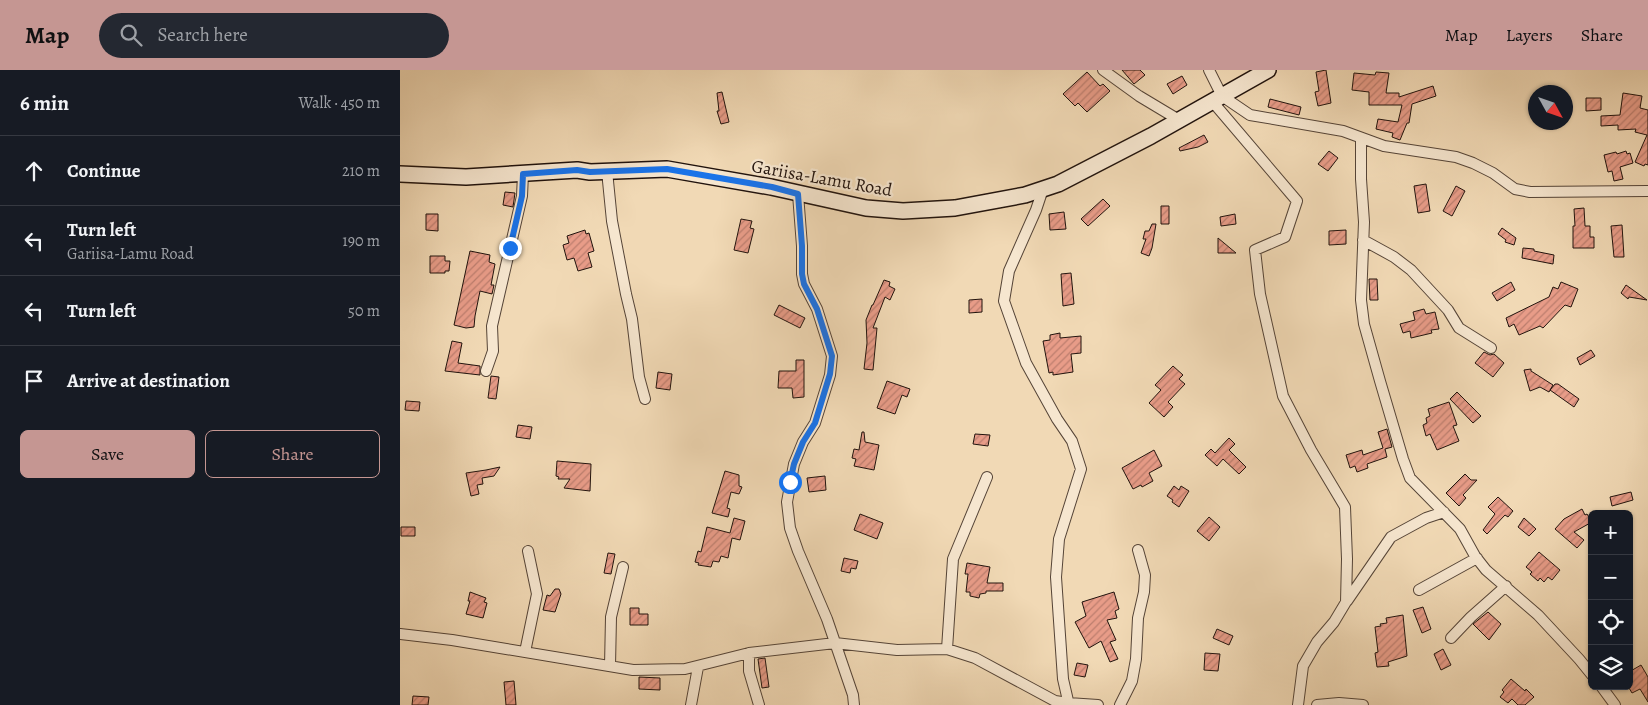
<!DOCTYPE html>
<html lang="en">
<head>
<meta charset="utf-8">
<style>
	:root { --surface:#171b24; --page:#242831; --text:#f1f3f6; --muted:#9ea1a6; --line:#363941; --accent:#c59692 }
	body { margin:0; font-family:Alegreya,serif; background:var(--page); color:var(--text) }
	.controls { position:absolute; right:15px; bottom:15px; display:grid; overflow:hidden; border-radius:8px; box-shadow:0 1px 4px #0004 }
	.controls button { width:45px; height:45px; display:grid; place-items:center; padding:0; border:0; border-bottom:1px solid var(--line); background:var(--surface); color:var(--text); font:25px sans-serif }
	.compass { position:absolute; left:1128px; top:15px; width:45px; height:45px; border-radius:50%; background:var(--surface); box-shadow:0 1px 4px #0004; rotate:130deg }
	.stop { position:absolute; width:15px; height:15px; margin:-11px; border:4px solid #1a73e8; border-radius:50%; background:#fff }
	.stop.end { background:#1a73e8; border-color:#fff; box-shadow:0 1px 5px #0008 }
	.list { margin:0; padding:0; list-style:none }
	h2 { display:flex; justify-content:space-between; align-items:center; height:65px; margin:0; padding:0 20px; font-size:21px }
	h2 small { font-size:16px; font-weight:400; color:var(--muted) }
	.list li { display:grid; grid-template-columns:32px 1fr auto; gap:15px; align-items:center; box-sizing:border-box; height:70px; padding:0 20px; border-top:1px solid var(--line) }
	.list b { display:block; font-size:19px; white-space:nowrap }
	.list p { margin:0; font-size:16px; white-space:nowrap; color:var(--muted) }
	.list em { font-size:16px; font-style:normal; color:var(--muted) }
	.actions { display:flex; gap:10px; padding:15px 20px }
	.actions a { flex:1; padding:11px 0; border:1px solid var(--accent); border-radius:8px; text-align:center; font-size:18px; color:var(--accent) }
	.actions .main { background:var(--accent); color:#111 }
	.icon { flex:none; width:28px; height:28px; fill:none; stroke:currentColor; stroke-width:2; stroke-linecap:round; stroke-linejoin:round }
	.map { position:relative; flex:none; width:1248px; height:635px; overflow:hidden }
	header { display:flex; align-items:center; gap:30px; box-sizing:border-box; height:70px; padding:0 25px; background:var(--accent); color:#111 }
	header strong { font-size:24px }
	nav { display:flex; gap:28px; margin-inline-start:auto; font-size:18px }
	.search { width:350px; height:45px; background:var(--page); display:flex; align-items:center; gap:12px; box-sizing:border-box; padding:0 18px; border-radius:28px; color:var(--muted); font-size:19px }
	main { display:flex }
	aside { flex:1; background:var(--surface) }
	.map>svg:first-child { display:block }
	.building { fill:url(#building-hatch); stroke:#21130d }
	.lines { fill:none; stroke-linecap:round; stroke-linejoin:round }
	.street-casing { stroke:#554437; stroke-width:12 }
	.secondary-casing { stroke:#21130d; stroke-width:18 }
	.street { stroke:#f6e6cf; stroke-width:10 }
	.secondary { stroke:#f6e6cf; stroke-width:15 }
	.route { stroke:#1a73e8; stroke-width:6 }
	.labels { text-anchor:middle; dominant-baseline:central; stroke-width:4.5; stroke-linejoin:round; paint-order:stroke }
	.street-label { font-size:18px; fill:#21130d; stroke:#f6e6cf }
</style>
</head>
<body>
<header>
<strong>Map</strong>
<div class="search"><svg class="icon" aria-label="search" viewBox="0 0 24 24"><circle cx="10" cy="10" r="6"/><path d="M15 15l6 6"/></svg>Search here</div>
<nav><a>Map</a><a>Layers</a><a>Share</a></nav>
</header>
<main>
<aside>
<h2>6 min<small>Walk · 450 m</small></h2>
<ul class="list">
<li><svg class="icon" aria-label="ahead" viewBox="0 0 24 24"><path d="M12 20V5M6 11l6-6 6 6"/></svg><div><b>Continue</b></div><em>210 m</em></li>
<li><svg class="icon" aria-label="left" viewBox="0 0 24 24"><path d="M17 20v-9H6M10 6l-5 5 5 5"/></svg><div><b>Turn left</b><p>Gariisa-Lamu Road</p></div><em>190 m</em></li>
<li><svg class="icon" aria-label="left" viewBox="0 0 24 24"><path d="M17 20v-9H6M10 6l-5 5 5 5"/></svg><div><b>Turn left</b></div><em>50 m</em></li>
<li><svg class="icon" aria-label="arrive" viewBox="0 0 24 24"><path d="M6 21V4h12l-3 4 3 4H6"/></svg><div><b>Arrive at destination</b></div></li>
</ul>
<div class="actions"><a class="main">Save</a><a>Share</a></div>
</aside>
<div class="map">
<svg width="1248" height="635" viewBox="0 0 1248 635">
	<defs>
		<pattern id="building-hatch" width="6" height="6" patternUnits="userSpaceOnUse" patternTransform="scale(1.25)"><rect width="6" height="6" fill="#e89c88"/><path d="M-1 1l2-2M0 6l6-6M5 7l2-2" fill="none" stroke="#bc7e6e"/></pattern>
	</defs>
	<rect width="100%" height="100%" fill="#f1d9b5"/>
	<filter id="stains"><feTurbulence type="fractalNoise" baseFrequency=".004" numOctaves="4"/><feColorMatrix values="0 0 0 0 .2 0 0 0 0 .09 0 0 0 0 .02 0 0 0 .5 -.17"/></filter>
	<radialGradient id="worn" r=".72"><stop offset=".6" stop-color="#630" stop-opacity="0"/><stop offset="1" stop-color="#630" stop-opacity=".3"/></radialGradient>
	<!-- building -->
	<path class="building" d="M722,0H740L745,5L734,14Z
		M926,0L931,33L918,36L915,22L919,21L916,2Z
		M687,2L700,16L703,14L710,21L687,42L678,33L675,36L663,24Z
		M976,2L989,3L986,23H999V27L1033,16L1036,26L1012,34L1009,53H1007L1000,70L992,67L993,63L976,59L978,49L998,52L1002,35H969V22L952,20L954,3L975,5Z
		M782,6L787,15L773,24L767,14Z
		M322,22L329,52L321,54L317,41H319L317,23Z
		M1223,23L1242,26L1240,38L1248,40V95L1245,94L1244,96L1235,92L1247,65L1235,62L1236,59L1218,60V55L1201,56V46L1220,45Z
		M1186,28H1201V40L1186,41Z
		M870,29L901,37L899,45L868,37Z
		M804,65L808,72L798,77L780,81L779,78Z
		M929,81L938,88L928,101L918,94Z
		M1226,81L1227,84L1230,83L1233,93L1220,97L1223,109L1214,111L1212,101L1208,102L1204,85L1216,82L1217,84Z
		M1026,114L1030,141L1018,143L1014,116Z
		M1056,116L1065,121L1052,146L1043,141Z
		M105,122L115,123L113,137L103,135Z
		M703,129L710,136L688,156L681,149Z
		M761,136H769V154H761Z
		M1184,138L1185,156H1190V167H1194V178H1173V156H1175L1174,139Z
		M664,142L666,159L650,160L649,144Z
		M26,144H38V161L26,160Z
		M835,144L836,154L821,156L820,147Z
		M341,149L352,151L350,158L354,159L348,183L334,180Z
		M752,154H756L752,178L749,186L741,183L746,169H743L745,161H749Z
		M1222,155L1224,187H1214L1211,156Z
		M1102,158L1116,168L1114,175L1105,172L1106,170L1098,164Z
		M185,160L186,164L189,163L194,181L188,183L192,197L178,201L174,188L167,190L163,175L169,173L167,166Z
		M946,160V174L929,175V161Z
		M818,168L836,183H818Z
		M1123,178L1134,179V181L1154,185L1153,194L1122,188Z
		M70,181L90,185L89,192L95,194L91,215H94L92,224L80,221L75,246L74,257L66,258L54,255Z
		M30,186H45V191H50L49,201H45V203H30Z
		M671,203L674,234L663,236L661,204Z
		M969,209H977L978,230H970Z
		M484,210L490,212L489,216L495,219L490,230L485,227L473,258H477L473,300L464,299L467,273L466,250L472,235H473Z
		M1111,212L1115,220L1097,231L1092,223Z
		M1161,212L1178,219L1171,237L1165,235L1143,258L1140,256L1119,265L1114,254L1109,257L1106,248L1149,227L1153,217L1158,219Z
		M1226,215L1247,230L1229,227L1228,229L1221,223Z
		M582,229V242L569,243V230Z
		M379,235L405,248L400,258L374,245Z
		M1024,239L1026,244L1035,242L1039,259L1031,260L1032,263L1011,268L1010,261L1003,263L1000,254L1015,250L1013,242Z
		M660,263V268L681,266V283L671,284L673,302L653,305V302L649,303L643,271L650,270V265Z
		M52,271L62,273L58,293L80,296V305L45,301Z
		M1191,280L1195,286L1180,295L1177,288Z
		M1084,282L1090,285L1094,284L1104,293L1093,307L1075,293Z
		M396,290H404V327L393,328L392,318H378L379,301H396Z
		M773,296L783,305L779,309L785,314L768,332L773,337L764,347L749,333L761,320L755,315Z
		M1131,299V301L1153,315L1149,322L1140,317L1130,321L1124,300Z
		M258,302L272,304L270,320L256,318Z
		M91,306L99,307L96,329L88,328Z
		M487,311L510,319L507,327L502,325L495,344L477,338Z
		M1155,314H1158L1179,329L1174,337L1150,320Z
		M1057,322L1081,346L1073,353L1050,329Z
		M6,331L20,332L19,341L5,340Z
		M1049,332L1057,355L1053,356L1059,371L1037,380L1030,364L1026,366L1023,355L1027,353L1026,348L1030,346L1028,339Z
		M118,355L132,357L130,369L116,367Z
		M987,359L992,377L985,379L987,387L967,394L968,398L957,402L955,396L950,398L946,385L962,380L963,385L983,378L978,362Z
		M462,362H464L465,372L479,375L474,400L454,396L456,389L452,388L454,379L459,380Z
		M575,364L590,365L588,376L573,374Z
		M829,368L835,374L829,380L846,397L839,404L823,389L817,396L805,385L811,379L815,383Z
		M754,380L762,396L749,403L753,411L742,417L741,415L733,419L722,398Z
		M157,391L191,394L190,421L164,418L170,409H158L159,407L156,406Z
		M100,397L94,406L82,408L83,414L77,415L79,424L71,426L66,403L86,400Z
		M325,401L339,405V416L342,417L339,424L331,422L327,438L330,439L328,447L312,443Z
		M1065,404L1071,410H1077L1063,425L1066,428L1059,436L1046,423Z
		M425,406L426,420L409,422L407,408Z
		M774,416L779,420L781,416L789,421L779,437L772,432L773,430L767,426Z
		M1231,422L1233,430L1212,436L1210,427Z
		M1098,427L1113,441L1108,447L1105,445L1087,464L1083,460L1095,444L1088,437Z
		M1182,439L1185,445L1187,444L1192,452L1174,462L1184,470L1177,478L1155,459L1164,449Z
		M460,444L483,453L477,469L454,460Z
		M809,447L820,457L809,471L797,461Z
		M334,448L345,451L340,470L332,468L328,488L321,486L319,492L313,491L311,497L298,495L299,493L295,492L298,481L301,482L307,457L330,463Z
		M1124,448L1136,459L1129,466L1118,457Z
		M1,457H15V466H1Z
		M1139,482L1160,500L1152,510L1148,507L1144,512L1140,508L1138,511L1130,504L1132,502L1126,497Z
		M208,483L215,484L211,504L204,503Z
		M444,488L458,491L456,499L451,498L450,503L441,501Z
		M567,493L590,497L587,513H603V521H586V523L580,524L579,528L570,526V522H566L568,504H565Z
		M155,519H159L161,524L155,542L143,540L147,525L150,526Z
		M70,522L86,528L84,532L87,533L83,548L66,544L70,531H68Z
		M714,522L719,539L715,541L717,548L707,550L716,570L710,572L718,589L710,592L701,571L689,578L675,552L686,546L682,532Z
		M1023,537L1031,559L1022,563L1013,540Z
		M230,538H239V544H248V555H230Z
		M1088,542L1101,554L1089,570L1073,554Z
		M1003,545L1007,586L988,592L989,596L977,597L975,583L978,582L975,557L981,556L980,554L987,553L986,548Z
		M817,559L833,566L829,575L813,568Z
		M1043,579L1051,595L1041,600L1034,584Z
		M805,583L820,584L818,601L804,600Z
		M365,588L369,617L362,618L358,589Z
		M677,593L688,595L685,607L674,605Z
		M1241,595L1248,607V632L1240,619L1232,623L1229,618V602Z
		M239,607L260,608V620L239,619Z
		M1111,609L1125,621L1126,619L1134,627L1125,635H1118L1112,629L1108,633L1100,627L1104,622L1102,620Z
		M114,611L116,635H106L104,612Z
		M13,626L29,627L28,635H12Z"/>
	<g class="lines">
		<defs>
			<path id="street" d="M703,0L739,26L779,50
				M809,0L822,26L850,45L943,61L984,76L1056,87L1073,93L1093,103L1115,119L1130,122L1248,121
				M812,31L897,131L885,167L855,180L860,224L883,326L911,380L945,437L947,489L946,532L934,552L917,572L903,596L898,635
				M961,68V109L964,152L961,230L964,254L980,311L1003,389L1010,408L1060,459L1075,486L1086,500L1138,545L1179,589L1192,605
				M207,101L212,151L226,224L232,249L239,307L245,329
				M643,119L636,140L609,201L604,231L626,293L657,349L672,371L681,399L659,469L656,507L663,609L669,635
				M398,124L402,176V204L404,214L417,239L432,286L430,305L415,353L403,372L394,394L387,432L390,458L398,481L427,549L453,625L454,635
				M963,170L994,187L1011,200L1048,240L1059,258L1091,278
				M86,301L93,281L92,256L122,126L123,104
				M1019,520L1077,488
				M947,531L991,467L1026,448L1044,442
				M0,564L52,570L233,600L285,599L349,583L435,573L497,580L547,579L575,588L655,631L668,633L698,635
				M1051,568L1071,547L1106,516
				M547,579L553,489L587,407
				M125,582L137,524L128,481
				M349,583V601L359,635
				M210,596L211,547L223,497
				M1201,616L1215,635
				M291,635L298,597
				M720,635L732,611L736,589L738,548L744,522L745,505L738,480
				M917,635L939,633L963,635"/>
			<path id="secondary" d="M0,104L66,107L177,100L190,102L267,99L371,117L466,138L503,141L555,138L625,125L658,114L751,66L868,0"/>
		</defs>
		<!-- street casing -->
		<use href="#street" class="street-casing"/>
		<!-- secondary casing -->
		<use href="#secondary" class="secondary-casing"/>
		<!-- street -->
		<use href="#street" class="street"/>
		<!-- secondary -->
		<use href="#secondary" class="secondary"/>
	</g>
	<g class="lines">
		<!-- route -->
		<path class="route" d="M110,178L122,126L123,104L177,100L190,102L267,99L372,117L398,124L402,176V204L404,214L417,239L432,286L430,304L415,353L403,372L394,394L390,412"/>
	</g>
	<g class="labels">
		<!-- street labels -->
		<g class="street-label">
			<text transform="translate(422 108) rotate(10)">Gariisa-Lamu Road</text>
		</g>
	</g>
	<rect width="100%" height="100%" filter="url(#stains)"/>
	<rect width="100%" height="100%" fill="url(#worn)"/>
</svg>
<div class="controls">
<button>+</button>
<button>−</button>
<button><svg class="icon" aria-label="locate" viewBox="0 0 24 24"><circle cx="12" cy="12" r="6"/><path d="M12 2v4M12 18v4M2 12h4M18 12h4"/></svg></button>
<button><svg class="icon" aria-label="layers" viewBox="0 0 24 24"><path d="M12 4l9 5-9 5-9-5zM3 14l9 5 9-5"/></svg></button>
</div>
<svg class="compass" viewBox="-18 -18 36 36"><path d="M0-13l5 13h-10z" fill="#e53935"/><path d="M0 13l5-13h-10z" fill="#9ea1a6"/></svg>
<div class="stop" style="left:390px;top:412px"></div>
<div class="stop end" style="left:110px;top:178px"></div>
</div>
</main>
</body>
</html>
